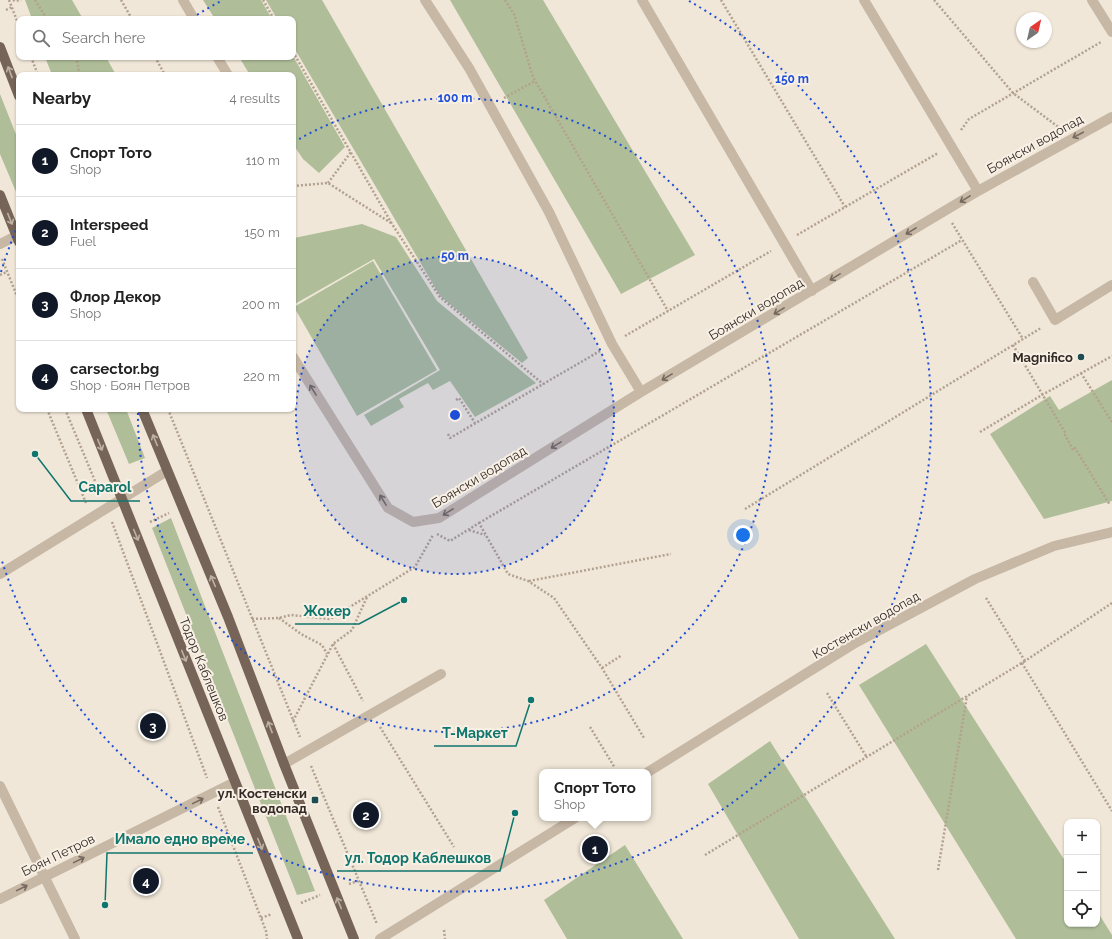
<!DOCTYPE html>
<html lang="en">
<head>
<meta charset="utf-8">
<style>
	:root { --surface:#fff; --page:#f2f2f2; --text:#222; --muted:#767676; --line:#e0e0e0; --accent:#111827 }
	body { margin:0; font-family:Raleway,sans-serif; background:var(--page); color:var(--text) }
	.controls { position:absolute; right:12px; bottom:12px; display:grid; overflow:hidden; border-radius:8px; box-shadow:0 1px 3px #0004 }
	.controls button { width:36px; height:36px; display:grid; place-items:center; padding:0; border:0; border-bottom:1px solid var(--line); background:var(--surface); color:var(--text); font:20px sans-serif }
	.compass { position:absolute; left:1016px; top:12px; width:36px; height:36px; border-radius:50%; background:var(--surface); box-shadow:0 1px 3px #0004; rotate:34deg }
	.you { position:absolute; left:743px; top:535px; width:14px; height:14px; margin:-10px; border:3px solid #fff; border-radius:50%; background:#1a73e8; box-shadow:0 0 0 6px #1a73e833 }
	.badge { display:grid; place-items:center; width:26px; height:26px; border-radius:50%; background:var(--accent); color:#fff; font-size:13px; font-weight:700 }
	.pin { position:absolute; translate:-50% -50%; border:2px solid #fff; box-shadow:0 1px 4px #0006 }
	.popup { position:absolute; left:539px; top:769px; width:112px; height:52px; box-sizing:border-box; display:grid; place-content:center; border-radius:8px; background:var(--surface); filter:drop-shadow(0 1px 3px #0005); font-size:13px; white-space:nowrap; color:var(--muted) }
	.popup b { font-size:15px; color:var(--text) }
	.popup::after { content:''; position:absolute; left:50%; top:100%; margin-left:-8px; border:8px solid transparent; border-top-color:var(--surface) }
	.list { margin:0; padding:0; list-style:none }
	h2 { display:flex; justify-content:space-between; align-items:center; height:52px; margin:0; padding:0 16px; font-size:17px }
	h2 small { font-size:13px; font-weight:400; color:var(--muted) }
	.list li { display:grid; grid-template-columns:26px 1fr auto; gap:12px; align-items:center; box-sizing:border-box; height:72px; padding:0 16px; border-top:1px solid var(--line) }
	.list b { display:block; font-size:15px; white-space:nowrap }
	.list p { margin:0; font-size:13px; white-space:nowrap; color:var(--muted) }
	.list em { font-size:13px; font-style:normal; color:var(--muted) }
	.icon { flex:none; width:22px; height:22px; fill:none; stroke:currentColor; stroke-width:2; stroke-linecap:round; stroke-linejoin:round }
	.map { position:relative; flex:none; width:1112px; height:939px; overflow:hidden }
	.search { position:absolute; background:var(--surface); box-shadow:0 1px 3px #0004; left:16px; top:16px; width:280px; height:44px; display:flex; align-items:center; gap:10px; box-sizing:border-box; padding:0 14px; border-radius:8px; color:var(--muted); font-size:15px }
	.panel { position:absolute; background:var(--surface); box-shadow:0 1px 3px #0004; left:16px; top:72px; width:280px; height:340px; border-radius:8px }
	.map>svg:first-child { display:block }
	.green { fill:#afbe99 }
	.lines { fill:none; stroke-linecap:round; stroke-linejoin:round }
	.path { stroke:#b3a18f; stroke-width:2.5; stroke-dasharray:2 2; stroke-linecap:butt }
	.minor { stroke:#c7b7a5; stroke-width:10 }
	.major { stroke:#756457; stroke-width:10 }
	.oneway { stroke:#bdb1a5 }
	.oneway2 { stroke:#766a5f }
	.ring { fill:none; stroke:#1d4ed8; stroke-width:2; stroke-dasharray:2 4 }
	.poi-dot { fill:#1d4c53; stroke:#f8f0e4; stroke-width:1.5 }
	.labels { text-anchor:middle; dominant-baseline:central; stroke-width:4; stroke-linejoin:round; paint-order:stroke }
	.street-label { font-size:13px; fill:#332b26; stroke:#f8f0e4 }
	.poi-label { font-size:13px; font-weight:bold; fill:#332b26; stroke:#f8f0e4; text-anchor:end }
	.centre { fill:#1d4ed8; stroke:#f8f0e4; stroke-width:2 }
	.ring-label { font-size:12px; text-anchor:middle; font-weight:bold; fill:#1d4ed8; stroke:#f8f0e4; stroke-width:4; stroke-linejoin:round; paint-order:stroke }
	.leader { fill:none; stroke:#0f766e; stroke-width:1.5 }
	.callout-dot { fill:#0f766e; stroke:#f8f0e4; stroke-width:1.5 }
	.callout-label { font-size:14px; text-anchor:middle; font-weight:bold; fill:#0f766e; stroke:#f8f0e4; stroke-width:4; stroke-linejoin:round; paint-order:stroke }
</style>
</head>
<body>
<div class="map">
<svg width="1112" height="939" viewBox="0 0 1112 939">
	<rect width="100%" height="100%" fill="#f0e7d8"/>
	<!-- green -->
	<path class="green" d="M25,0H72L83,19H32Z
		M203,0H261L272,19H215Z
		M266,0H322L528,358L522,363L440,296L293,46V19H277Z
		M450,0H543L695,255L621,294Z
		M293,56L345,147L319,173L303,159L293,144V75H250L239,57Z
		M45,57H106L116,75H52Z
		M0,94L19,142V199L0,154Z
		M362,224L396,237L437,301L536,383L475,417L450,381L433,390L428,383L399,399L404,407L371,426L364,415L440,370L374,259L293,305L294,238Z
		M373,261L437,370L357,416L294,307Z
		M1112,380V501L1044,519L990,434L1050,396L1059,410Z
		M106,409H126L145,458L129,464Z
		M171,518L315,891L297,895L152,528Z
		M926,644L1067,864V924H1097V911L1112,935V939H1016L859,685Z
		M770,741L895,939H799L708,784Z
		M625,845L683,939H567L544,900Z"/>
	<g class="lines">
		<!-- path -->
		<path class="path" d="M9,0L19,26
			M13,0L15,1L21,0
			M35,0L47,19
			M121,0L132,19
			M263,0L274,19
			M505,0L514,14L533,77L668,311
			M721,0L845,207
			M934,0L1013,93L1061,129
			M6,10L12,7
			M293,52L392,224L440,297L543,384
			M31,57L38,75
			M76,57L78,65L79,75
			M155,57L165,75
			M504,98L535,81
			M961,130L969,119L1101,42
			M328,183L351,152
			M293,186L328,183L391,223
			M952,223L1023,339
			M797,235L938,153
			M2,259L19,301
			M0,275L7,272
			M625,336L771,251
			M18,341L19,342
			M1013,345L1066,434L1065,435L1073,450L1075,448L1110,505
			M1081,373L1112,422
			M456,400L459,398L475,423
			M47,409L86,503
			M65,409L100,493
			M168,409L300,737
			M980,432L1042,395L1112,356
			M448,434L450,438L600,351
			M745,509L1041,328
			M112,522L207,778
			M150,522L169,513
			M479,523L962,240
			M469,530L485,535
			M437,534L450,541L479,523L508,574L528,581L554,598L602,668L644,738
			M529,581L671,554
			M986,598L1025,661
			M1112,603L1022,663L1112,811
			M279,618L301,634L322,645L327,654
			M252,619L279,618L291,615L330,619L415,567L433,535
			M333,644L363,701
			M602,668L622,655
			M827,693L866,756
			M293,721L333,644L352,630L367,597
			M380,727L454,847
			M590,727L615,768
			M311,766L377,924
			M218,807L266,931L267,939
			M705,855L1025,661
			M938,870L967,696
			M349,884L358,881
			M301,903L320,895
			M261,918L272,914
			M444,930L445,939"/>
		<!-- minor -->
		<path class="minor" d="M183,0L194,19
			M425,0L469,68L549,212L612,344L641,392
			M642,0L812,291
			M864,0L978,191
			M1092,0L1112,32
			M217,57L228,75
			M0,244L16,236
			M1033,282L1055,320L1112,285
			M293,357L388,508L413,522L439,518L641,392L978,191L1112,117
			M0,574L167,471
			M284,764L441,674
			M648,772L855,643L975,579L1054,546L1112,532
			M0,786L75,939
			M0,899L235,782
			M380,939L575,818"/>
		<!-- major -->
		<path class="major" d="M0,47L19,96
			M0,195L19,242
			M86,409L298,939
			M142,409L228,617L284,764L354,939"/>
	</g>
	<!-- one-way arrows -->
	<defs><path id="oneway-shaft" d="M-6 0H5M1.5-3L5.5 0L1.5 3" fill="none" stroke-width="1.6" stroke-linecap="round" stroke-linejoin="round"/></defs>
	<g class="oneway">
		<use href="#oneway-shaft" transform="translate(10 72) rotate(-111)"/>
		<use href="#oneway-shaft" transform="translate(10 219) rotate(68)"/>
		<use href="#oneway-shaft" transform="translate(155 440) rotate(-112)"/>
		<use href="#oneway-shaft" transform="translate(100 445) rotate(68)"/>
		<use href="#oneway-shaft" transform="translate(136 535) rotate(68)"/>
		<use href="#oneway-shaft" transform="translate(213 581) rotate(-113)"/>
		<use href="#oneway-shaft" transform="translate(184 656) rotate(68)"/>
		<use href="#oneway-shaft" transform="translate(270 727) rotate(-111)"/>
		<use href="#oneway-shaft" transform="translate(260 844) rotate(68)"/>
		<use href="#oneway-shaft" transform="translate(339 903) rotate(-112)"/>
	</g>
	<g class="oneway2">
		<use href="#oneway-shaft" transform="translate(1078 135) rotate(152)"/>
		<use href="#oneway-shaft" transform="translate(965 199) rotate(149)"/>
		<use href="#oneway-shaft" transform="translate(911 231) rotate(149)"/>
		<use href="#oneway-shaft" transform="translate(835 277) rotate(149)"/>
		<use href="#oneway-shaft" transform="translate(779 311) rotate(149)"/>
		<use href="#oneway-shaft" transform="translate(667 377) rotate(149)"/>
		<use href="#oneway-shaft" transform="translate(313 390) rotate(-122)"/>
		<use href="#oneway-shaft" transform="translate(556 445) rotate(148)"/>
		<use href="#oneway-shaft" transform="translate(383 500) rotate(-122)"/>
		<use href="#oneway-shaft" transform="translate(448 512) rotate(148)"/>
		<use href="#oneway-shaft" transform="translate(198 801) rotate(-26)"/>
		<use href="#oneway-shaft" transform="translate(79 860) rotate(-26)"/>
		<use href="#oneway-shaft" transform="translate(22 888) rotate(-26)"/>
	</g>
	<!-- distance rings -->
	<circle cx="455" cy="415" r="159" fill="#1d4ed8" fill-opacity=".12"/>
	<g class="ring">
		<circle cx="455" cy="415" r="159"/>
		<path d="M294 142A317 317 0 1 1 138 409"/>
		<path d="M1 272A476 476 0 0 1 18 225M192 18A476 476 0 0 1 221 1M689 1A476 476 0 1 1 1 558"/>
	</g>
	<!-- markers -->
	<g class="poi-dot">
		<circle cx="1081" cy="357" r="4"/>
		<rect x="311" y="796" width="8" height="8" rx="2"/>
	</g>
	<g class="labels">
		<!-- street labels -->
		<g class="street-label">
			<text transform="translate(1035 144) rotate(-29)">Боянски водопад</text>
			<text transform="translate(756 309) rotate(-31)">Боянски водопад</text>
			<text transform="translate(479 477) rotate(-31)">Боянски водопад</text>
			<text transform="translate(866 625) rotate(-30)">Костенски водопад</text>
			<text transform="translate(204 669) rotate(68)">Тодор Каблешков</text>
			<text transform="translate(58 855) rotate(-26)">Боян Петров</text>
		</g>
		<!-- poi labels -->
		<g class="poi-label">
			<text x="1073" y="357">Magnifico</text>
			<text x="307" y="793">ул. Костенски<tspan x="307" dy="15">водопад</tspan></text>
		</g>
	</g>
	<circle cx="455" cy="415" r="6" class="centre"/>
	<g class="ring-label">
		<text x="792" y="83">150 m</text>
		<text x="455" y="102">100 m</text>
		<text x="455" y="260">50 m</text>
	</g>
	<!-- callouts -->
	<path class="leader" d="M35 454L71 501H140M404 600L359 624H295M531 700L516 746H434M105 905L107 853H253M515 813L500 871H337"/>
	<g class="callout-dot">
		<circle cx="35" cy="454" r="4"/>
		<circle cx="404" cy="600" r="4"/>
		<circle cx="531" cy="700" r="4"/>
		<circle cx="105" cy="905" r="4"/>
		<circle cx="515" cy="813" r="4"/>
	</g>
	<g class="callout-label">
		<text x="105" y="492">Caparol</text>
		<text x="327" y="616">Жокер</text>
		<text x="475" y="738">Т-Маркет</text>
		<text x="180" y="844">Имало едно време</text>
		<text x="418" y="863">ул. Тодор Каблешков</text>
	</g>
</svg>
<div class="controls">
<button>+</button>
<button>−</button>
<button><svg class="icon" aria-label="locate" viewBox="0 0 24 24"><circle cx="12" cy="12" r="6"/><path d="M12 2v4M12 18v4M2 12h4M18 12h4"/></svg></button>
</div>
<svg class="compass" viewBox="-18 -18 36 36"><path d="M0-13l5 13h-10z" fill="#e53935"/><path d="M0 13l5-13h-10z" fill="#767676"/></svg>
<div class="you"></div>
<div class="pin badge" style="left:595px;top:849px">1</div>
<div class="popup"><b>Спорт Тото</b>Shop</div>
<div class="pin badge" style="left:366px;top:815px">2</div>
<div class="pin badge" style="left:153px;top:726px">3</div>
<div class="pin badge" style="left:146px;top:881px">4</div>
<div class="search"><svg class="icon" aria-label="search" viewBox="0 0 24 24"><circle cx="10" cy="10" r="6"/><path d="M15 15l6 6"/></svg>Search here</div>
<section class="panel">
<h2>Nearby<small>4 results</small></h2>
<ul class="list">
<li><span class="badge">1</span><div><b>Спорт Тото</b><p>Shop</p></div><em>110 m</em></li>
<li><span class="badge">2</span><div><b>Interspeed</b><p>Fuel</p></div><em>150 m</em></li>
<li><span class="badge">3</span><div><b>Флор Декор</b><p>Shop</p></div><em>200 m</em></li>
<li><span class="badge">4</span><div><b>carsector.bg</b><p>Shop · Боян Петров</p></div><em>220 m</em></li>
</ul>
</section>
</div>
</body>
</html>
